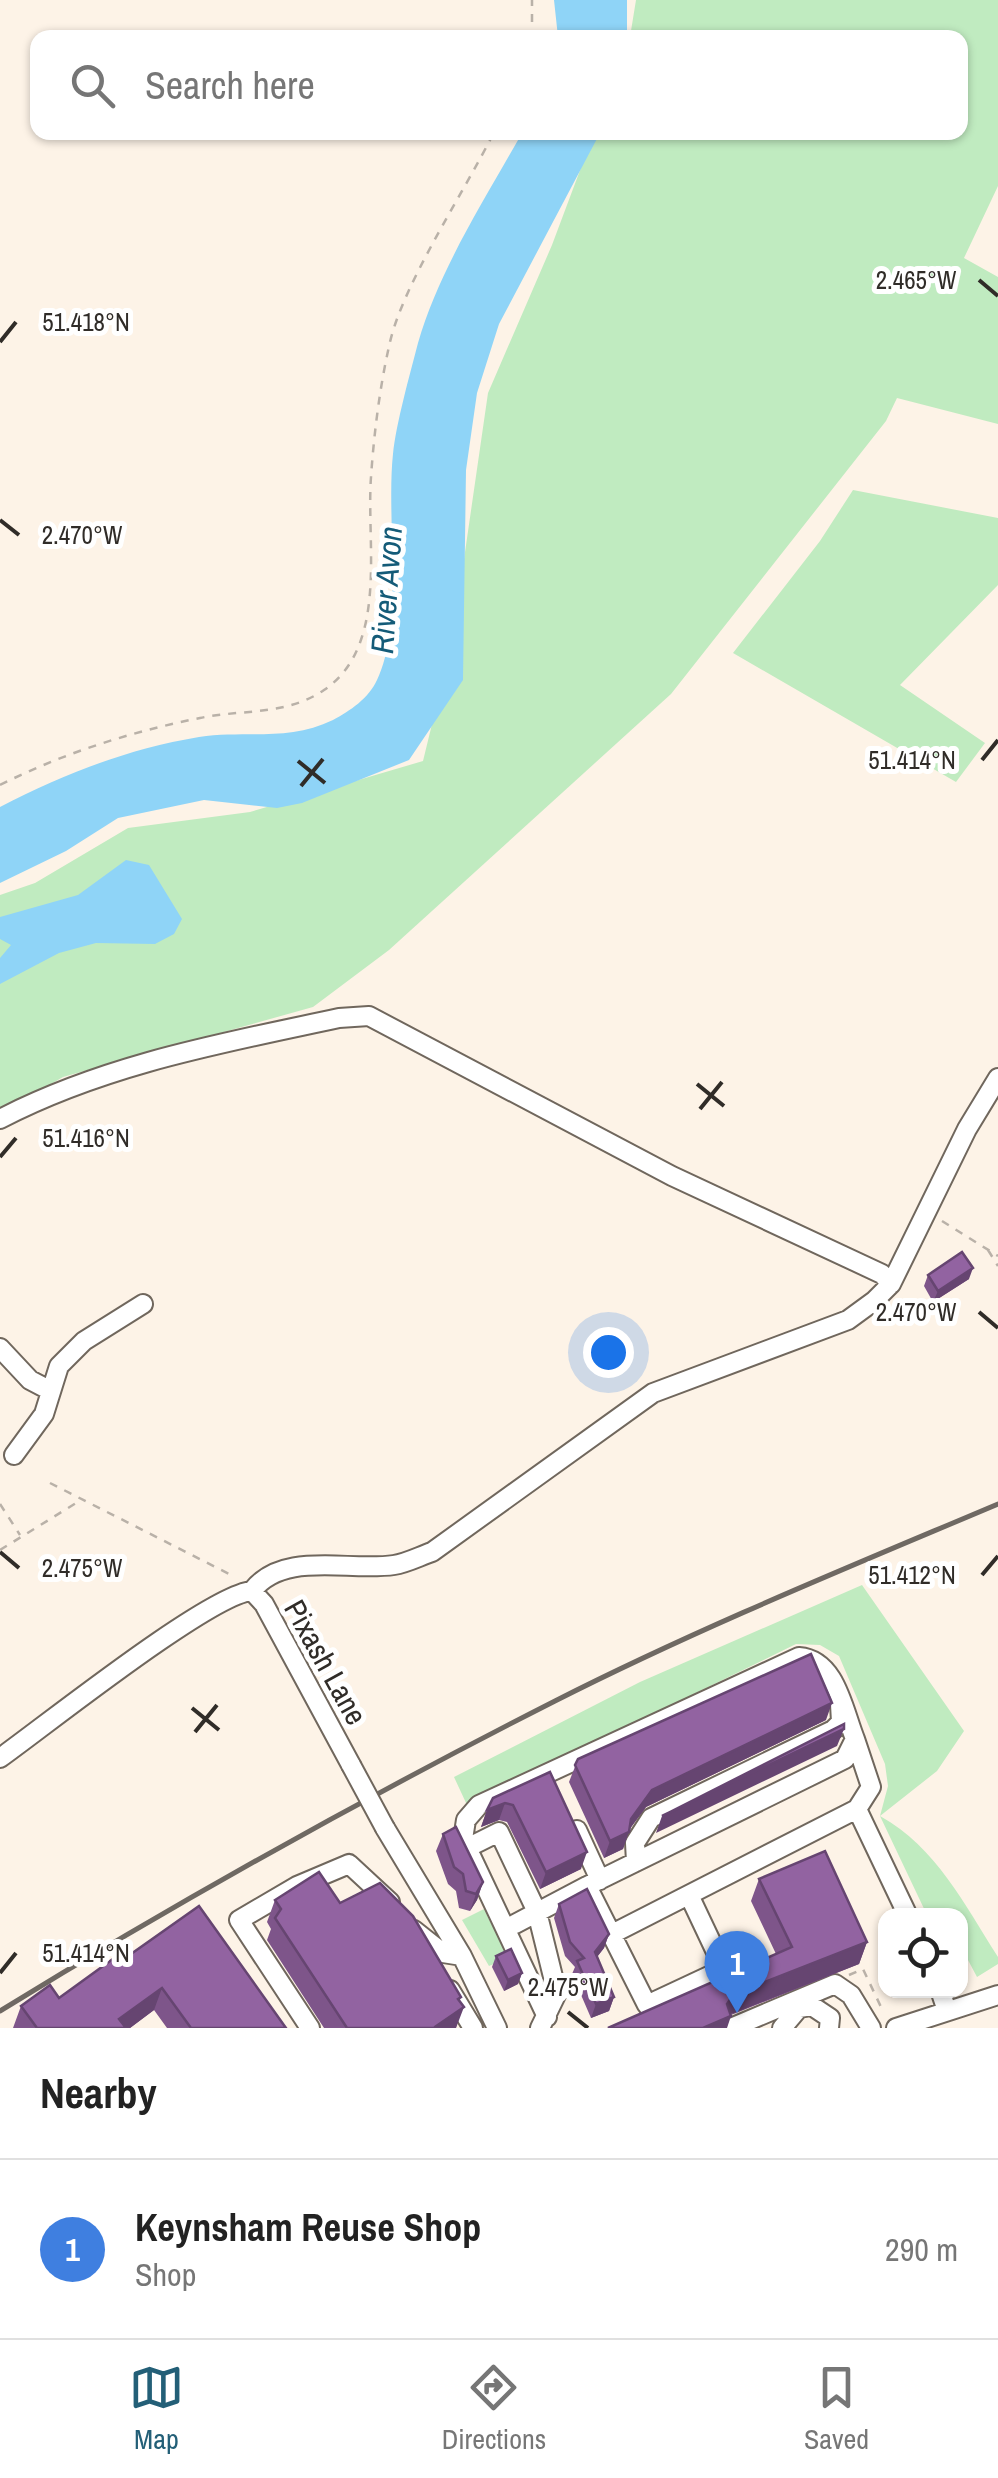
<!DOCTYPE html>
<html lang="en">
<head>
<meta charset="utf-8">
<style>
	:root { --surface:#fff; --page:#f2f2f2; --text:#222; --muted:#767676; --line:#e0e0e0; --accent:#235f77 }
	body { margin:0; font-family:"Archivo Narrow",sans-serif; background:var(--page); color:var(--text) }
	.controls { position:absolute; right:30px; bottom:30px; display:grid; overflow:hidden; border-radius:20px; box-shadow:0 2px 8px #0004 }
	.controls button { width:90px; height:90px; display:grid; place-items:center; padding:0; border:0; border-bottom:2px solid var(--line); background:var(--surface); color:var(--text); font:50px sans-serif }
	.you { position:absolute; left:608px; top:1352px; width:35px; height:35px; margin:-25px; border:8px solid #fff; border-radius:50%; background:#1a73e8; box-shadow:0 0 0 15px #1a73e833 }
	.badge { display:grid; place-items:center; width:65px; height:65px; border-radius:50%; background:var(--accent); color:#fff; font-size:32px; font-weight:700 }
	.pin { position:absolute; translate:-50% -82px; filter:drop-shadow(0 2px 5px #0008) }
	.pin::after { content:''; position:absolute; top:52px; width:35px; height:30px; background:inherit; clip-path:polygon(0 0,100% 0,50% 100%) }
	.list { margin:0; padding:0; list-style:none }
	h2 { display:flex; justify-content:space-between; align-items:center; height:130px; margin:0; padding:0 40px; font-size:42px }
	h2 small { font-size:32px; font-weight:400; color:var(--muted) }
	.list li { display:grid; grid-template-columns:65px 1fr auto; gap:30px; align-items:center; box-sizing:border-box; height:180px; padding:0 40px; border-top:2px solid var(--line) }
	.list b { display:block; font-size:38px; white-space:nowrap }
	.list p { margin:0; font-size:32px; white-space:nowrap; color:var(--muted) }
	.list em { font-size:32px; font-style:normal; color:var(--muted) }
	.icon { flex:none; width:55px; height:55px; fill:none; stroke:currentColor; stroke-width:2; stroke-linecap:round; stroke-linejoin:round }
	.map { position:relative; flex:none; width:998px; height:2028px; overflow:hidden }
	.search { position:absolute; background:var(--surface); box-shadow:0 2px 8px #0004; left:30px; right:30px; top:30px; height:110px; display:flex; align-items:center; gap:25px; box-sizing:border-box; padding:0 35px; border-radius:20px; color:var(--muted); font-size:38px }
	.sheet { height:310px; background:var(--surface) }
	nav { display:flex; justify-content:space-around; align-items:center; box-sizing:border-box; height:140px; border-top:2px solid var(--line); background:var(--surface); font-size:28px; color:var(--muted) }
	nav a { display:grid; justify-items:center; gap:5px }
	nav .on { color:var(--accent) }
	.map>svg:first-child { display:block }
	.green { fill:#c0ebc0 }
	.water { fill:#8fd4f7 }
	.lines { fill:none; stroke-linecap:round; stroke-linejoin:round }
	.minor-casing { stroke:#70675d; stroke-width:22 }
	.path { stroke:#b9b1a8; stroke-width:2.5; stroke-dasharray:8 8; stroke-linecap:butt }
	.minor { stroke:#fff; stroke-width:18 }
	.rail { stroke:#6f6963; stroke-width:5 }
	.minor-bridge-casing { stroke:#70675d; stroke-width:22; stroke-linecap:butt }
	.minor-bridge { stroke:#fff; stroke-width:18 }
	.wall { fill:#7e558a }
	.shaded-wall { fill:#664571 }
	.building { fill:#9263a1; stroke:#664571; stroke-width:2.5 }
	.ticks { fill:none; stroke:#302c28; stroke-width:4 }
	.labels { text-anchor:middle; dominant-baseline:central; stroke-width:10; stroke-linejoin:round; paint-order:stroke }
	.street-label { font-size:30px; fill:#302c28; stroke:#fff }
	.water-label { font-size:32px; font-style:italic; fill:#145b78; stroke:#fff }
	.ticks-label { font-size:25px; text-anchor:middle; fill:#302c28; stroke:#fff; stroke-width:10; stroke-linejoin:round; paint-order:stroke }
</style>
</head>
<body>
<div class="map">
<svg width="998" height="2028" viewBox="0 0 998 2028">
	<rect width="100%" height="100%" fill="#fdf3e7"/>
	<!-- green -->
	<path class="green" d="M636,0H998V186L964,258L998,277V424L897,398L886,421L671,694L389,950L313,1007L63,1077L0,1114V895L35,883L128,828L250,812L423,761L452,642L488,393L552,245L594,133L960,132V38L630,37Z
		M853,490L998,518V585L900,685L985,743L956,782L733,653L820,541Z
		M862,1585L964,1731L937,1771L880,1816C937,1848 964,1904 998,1957V1964L977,1977L968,1960L961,1963L960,1916L927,1915L880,1816L888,1786L885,1764L839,1656L820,1645L796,1644L467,1805L454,1777L640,1682Z
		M484,1909L508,1958L489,1966L462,1920Z"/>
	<!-- water -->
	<path class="water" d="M554,0H627V37H558Z
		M522,133H600L499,324L477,393L466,470L463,680L409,760L302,803L277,808L204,800L118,818L66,851L0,883V807C64,774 127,749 199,737C245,730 288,742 333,720C350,711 369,698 377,680C404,625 386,517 393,454C396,424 410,374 418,343C439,270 485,199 522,133Z
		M126,860L149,865L182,919L174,934L155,944L96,943L59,953L0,984V958L11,945L0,939V917L78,895Z"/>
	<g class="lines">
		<defs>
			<path id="minor" d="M0,1119C106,1064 223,1043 339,1018L369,1016L672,1176L882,1274L891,1284
				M0,1348L30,1380L51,1391
				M14,1455L44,1414L59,1366L84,1341L143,1304
				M252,1591C283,1550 349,1572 394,1565C407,1563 420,1556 432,1552L653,1393L848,1320L874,1301L891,1284L967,1129L998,1078
				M0,1758C45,1726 210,1594 252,1591L264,1604L351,1765
				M857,1809L908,1916
				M385,1828L462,1956L497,2028
				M577,1830L600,1880
				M469,1852L473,1845L499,1832L537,1912L557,1993L540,2028
				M636,1862L635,1843L651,1818L833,1730L841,1722L840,1704
				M515,1924L587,1886L647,2005L724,1969L689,1895
				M414,1930L443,1953L462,1956
				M612,1934L857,1809L871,1787L855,1739
				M450,1990L473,2028
				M940,1990L947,2011
				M547,2017L463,1839L466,1820L479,1805L799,1657C836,1660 843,1709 855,1739L845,1759L587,1886
				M310,2028L239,1920L297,1886L349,1864L390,1902
				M731,2028L835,1984L851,1995L871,2028
				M782,2028L799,2008L812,2006L830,2018L829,2028
				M896,2028L998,1995"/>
		</defs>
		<!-- minor casing -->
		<use href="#minor" class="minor-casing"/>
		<!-- path -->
		<path class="path" d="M532,38V0
			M0,785C64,753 130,732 200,718C243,709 286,716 324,690C389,646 366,544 371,477C374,433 380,385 390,342C404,282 465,191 494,132
			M942,1221L998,1256
			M988,1250L998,1266
			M50,1483L235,1577
			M0,1504L20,1535
			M0,1550L81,1500
			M849,1975L863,1969L881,2007L877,2009"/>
		<!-- minor -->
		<use href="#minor" class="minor"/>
		<!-- rail -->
		<path class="rail" d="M0,2011C181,1900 366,1797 555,1701C699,1628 849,1567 998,1504"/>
		<defs>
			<path id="minor-bridge" d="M351,1765L385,1828"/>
		</defs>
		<!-- minor-bridge casing -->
		<use href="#minor-bridge" class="minor-bridge-casing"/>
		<!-- minor-bridge -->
		<use href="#minor-bridge" class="minor-bridge"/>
	</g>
	<!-- wall -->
	<path class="wall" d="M928,1275L969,1279L933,1302L924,1286Z
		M826,1720L646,1807L629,1829L623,1849L604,1858L569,1782L578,1759Z
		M550,1772L581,1869L540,1889L507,1822L499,1820L481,1827L487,1810Z
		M443,1834L483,1882L477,1900L470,1911L459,1908L456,1891L448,1884L436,1851Z
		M759,1879L867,1942L859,1964L731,2015L776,1954L751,1901Z
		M275,1900L340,1903L460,2001L456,2028H324L267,1940L271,1929L267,1922Z
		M559,1904L609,1934L604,1948L597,1957L614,1997L609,2011L591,2018L572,1974L575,1967L565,1956L554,1918Z
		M496,1956L522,1973L518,1984L504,1991L492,1967Z
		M121,1961L286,2028H167L154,2010L130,2028H13L21,2006L59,1998Z"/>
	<!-- shaded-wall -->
	<path class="shaded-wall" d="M973,1268L969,1279L933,1302L938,1291Z
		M832,1703L826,1720L646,1807L627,1833L629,1832L623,1849L604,1858L610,1841L652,1790Z
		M844,1729L837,1746L656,1833L662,1816Z
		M505,1803L499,1820L481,1827L487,1810Z
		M587,1852L581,1869L540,1889L546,1872Z
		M483,1882L477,1900L470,1911L476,1894Z
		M609,1934L604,1948L590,1966L595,1952Z
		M867,1942L859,1964L726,2016H731L727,2028H704L734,1994Z
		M522,1973L518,1984L504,1991L508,1980Z
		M162,1988L154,2010L130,2028H116L119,2019Z
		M461,1997L455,2013L464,2007L456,2028H434Z
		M614,1997L609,2011L591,2018L596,2004Z"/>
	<!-- building -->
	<path class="building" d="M962,1252L973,1268L938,1291L928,1275Z
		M811,1654L832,1703L652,1790L631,1819L629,1832L610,1841L575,1765L578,1759Z
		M844,1724V1729L662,1816Z
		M550,1772L587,1852L546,1872L513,1805L505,1803L487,1810L493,1798Z
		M456,1827L483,1882L476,1894L466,1891L463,1874L454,1867L443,1834Z
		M825,1851L867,1942L734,1994L727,2004L731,2016L703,2028H608L792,1947L759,1879Z
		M319,1872L340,1903L380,1883L413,1916L461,1997L458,1999L464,2007L435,2027V2028H347L275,1918L281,1909L275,1900Z
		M587,1889L609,1934L595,1952L614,1997L596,2004L577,1961L584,1958L570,1942L559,1904Z
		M199,1906L286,2028H191L162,1988L119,2019L126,2028H37L21,2006L50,1985L59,1998L117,1956L121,1961Z
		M511,1949L522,1973L508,1980L496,1956Z"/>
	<!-- ticks -->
	<path class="ticks" d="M979,280L998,296M0,342L16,322M0,520L19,535M982,760L998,740M298,761L325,783M301,786L323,759M697,1084L724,1106M700,1109L722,1082M0,1157L16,1138M979,1312L998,1328M0,1552L19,1568M982,1575L998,1556M192,1708L219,1730M195,1732L217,1705M0,1973L16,1953M568,2012L588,2028"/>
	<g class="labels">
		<!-- street labels -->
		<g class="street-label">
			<text transform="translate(326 1662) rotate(61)">Pixash Lane</text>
		</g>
		<!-- water labels -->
		<g class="water-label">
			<text transform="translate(386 590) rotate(-86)">River Avon</text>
		</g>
	</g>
	<g class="ticks-label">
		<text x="916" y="289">2.465°W</text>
		<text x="86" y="331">51.418°N</text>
		<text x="82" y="544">2.470°W</text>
		<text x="912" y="769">51.414°N</text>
		<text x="86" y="1147">51.416°N</text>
		<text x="916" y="1321">2.470°W</text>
		<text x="82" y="1577">2.475°W</text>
		<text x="912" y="1584">51.412°N</text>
		<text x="86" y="1962">51.414°N</text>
		<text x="568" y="1996">2.475°W</text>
	</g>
</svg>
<div class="controls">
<button><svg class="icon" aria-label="locate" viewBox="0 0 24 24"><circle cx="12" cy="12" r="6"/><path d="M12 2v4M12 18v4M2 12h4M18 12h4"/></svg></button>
</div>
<div class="you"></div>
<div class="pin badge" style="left:737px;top:2013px;background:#3f7fe0">1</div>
<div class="search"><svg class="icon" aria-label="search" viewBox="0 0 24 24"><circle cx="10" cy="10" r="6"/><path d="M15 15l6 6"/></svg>Search here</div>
</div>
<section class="sheet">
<h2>Nearby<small></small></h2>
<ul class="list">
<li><span class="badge" style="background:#3f7fe0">1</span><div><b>Keynsham Reuse Shop</b><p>Shop</p></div><em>290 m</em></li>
</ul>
</section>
<nav>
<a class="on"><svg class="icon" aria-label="map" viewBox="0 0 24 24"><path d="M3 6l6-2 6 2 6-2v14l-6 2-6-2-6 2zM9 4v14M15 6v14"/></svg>Map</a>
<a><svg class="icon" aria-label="directions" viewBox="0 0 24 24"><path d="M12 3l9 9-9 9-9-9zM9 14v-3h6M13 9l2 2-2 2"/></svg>Directions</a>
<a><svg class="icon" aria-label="saved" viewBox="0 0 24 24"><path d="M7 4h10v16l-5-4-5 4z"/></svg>Saved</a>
</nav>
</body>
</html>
